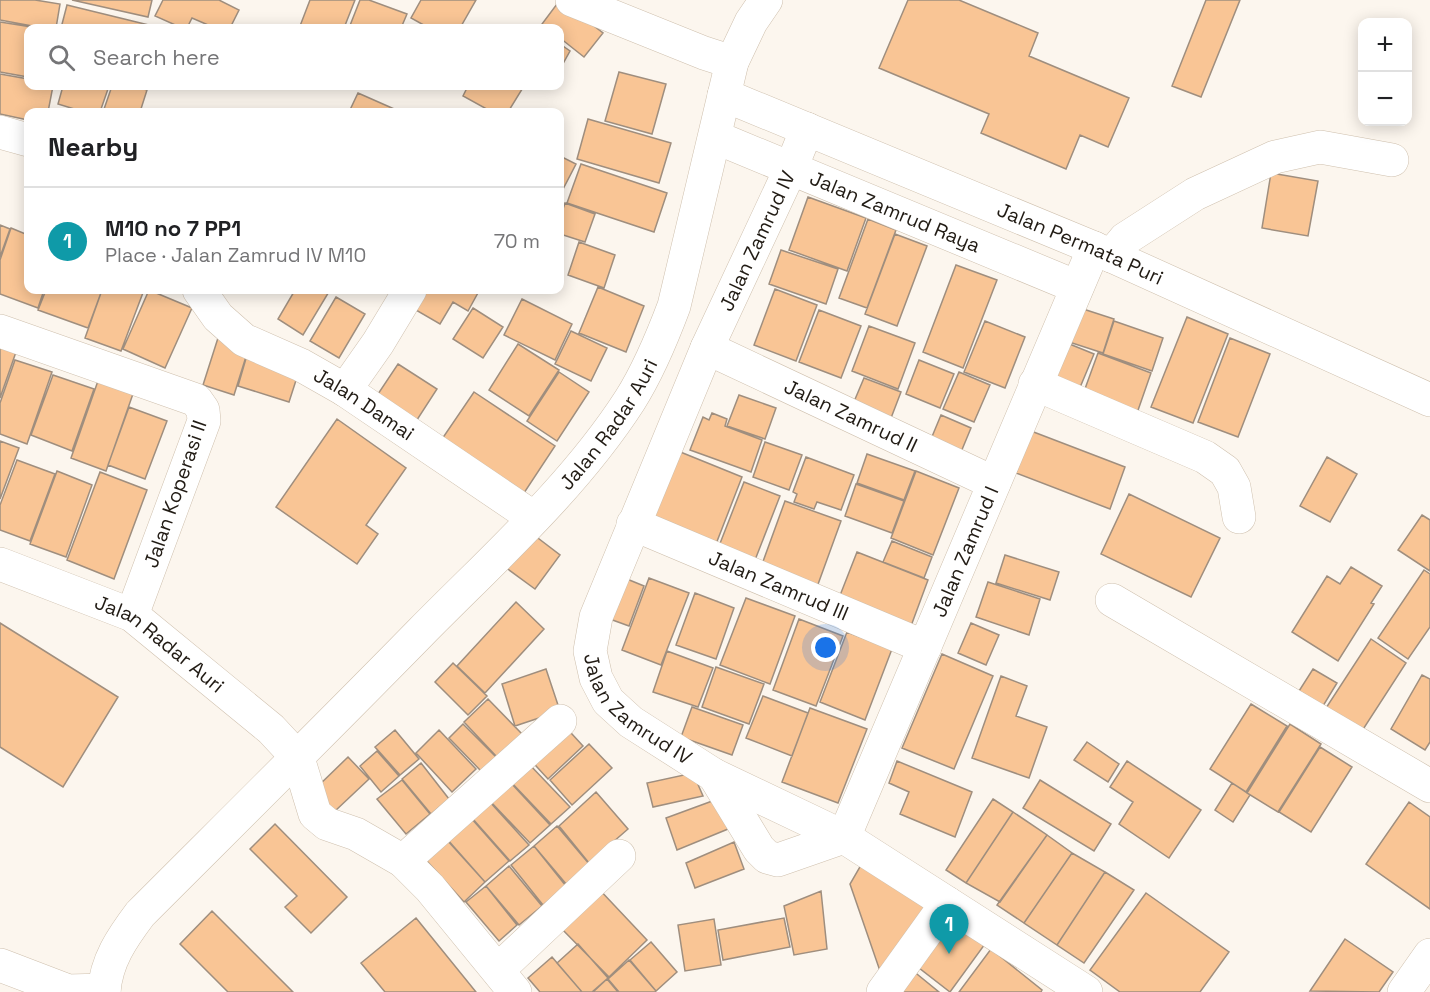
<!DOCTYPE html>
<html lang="en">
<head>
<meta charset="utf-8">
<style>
	:root { --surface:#fff; --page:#f2f2f2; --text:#202124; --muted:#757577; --line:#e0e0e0; --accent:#ea580c }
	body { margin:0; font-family:"Space Grotesk",sans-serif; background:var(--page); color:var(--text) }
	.controls { position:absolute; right:18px; top:18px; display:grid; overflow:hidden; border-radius:12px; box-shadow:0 3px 15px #0003 }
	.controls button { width:54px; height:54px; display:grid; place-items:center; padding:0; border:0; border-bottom:2px solid var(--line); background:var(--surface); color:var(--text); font:30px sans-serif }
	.you { position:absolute; left:826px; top:648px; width:21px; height:21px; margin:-15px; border:4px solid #fff; border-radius:50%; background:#1a73e8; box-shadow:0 0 0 9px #1a73e833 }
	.badge { display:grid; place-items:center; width:39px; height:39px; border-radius:50%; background:var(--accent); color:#fff; font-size:20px; font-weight:700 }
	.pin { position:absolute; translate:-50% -50px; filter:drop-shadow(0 2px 3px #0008) }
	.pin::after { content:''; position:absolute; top:32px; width:21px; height:18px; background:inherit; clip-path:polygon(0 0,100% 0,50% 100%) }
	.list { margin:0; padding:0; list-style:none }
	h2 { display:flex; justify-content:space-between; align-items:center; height:78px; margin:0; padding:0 24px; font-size:26px }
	h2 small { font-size:20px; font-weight:400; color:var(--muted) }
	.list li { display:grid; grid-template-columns:39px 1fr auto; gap:18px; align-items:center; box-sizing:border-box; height:108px; padding:0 24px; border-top:2px solid var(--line) }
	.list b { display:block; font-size:22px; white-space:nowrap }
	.list p { margin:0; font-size:20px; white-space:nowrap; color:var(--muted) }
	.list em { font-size:20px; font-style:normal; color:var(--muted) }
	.icon { flex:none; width:33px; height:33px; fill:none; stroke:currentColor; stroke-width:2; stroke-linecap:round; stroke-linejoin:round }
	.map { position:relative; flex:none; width:1430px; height:992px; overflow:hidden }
	.search { position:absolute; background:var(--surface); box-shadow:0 3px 15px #0003; left:24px; top:24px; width:540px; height:66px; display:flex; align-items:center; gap:15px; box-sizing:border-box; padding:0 21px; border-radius:12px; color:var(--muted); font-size:22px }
	.panel { position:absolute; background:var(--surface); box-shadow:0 3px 15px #0003; left:24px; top:108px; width:540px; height:186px; border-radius:12px }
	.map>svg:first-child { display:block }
	.building { fill:#f9c595; stroke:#9f8e7e; stroke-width:1.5 }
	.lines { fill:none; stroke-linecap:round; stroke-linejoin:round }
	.minor-casing { stroke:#cfc0ae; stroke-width:34 }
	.major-casing { stroke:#cfc0ae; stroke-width:34 }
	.minor { stroke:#fff; stroke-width:33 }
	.major { stroke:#fff; stroke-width:33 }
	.labels { text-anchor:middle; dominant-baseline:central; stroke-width:5; stroke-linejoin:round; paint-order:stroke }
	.street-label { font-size:20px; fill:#211b14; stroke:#fff }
</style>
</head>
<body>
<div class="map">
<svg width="1430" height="992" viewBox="0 0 1430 992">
	<rect width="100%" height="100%" fill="#fcf6ee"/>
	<!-- building -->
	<path class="building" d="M0,0H35L60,4L56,28H43L0,20Z
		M72,0H152L148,17Z
		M163,0H219L239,10L230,28H215L192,18L187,28H182L155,16Z
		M310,0H355L344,28H305L300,26Z
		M360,0H369L407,14L401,28H349Z
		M421,0H476L460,28H429L411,18Z
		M560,0L603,33L584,57L560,38V28H548L542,24Z
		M908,0H959L1038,33L1029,56L1129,98L1108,147L1080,135L1066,169L981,133L989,114L879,68Z
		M1206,0H1240L1201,97L1172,86Z
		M67,5L161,28H61Z
		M0,22L38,28H28V77L0,72Z
		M560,44L570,51L560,69Z
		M619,72L666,84L652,134L605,121Z
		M0,74L28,79V86H53L48,112H28V120L0,114Z
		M63,86H109L100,112H84L58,104Z
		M112,86H134L147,90L140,112H103Z
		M468,86H524L508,112H492L463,96Z
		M358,93L401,112H349Z
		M588,119L671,143L659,183L577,159Z
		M560,156L576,164L560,195Z
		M581,164L667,193L654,232L567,203Z
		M1271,173L1318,181L1308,236L1262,228Z
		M808,197L866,218L847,271L789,250Z
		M565,203L595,214L585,242L560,234V218Z
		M868,219L896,230L867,308L839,298Z
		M0,225L10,229L0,257Z
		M11,228L28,235V290H44L38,308L0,294V260Z
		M895,234L927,246L897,326L865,314Z
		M579,242L615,255L604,288L568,275Z
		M781,250L838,269L826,304L769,284Z
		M956,265L997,280L963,368L923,352Z
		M598,287L644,306L626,352L579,333Z
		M775,289L817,305L796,361L754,345Z
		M46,290H102L88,328L38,310Z
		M102,290H144L121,351L85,338Z
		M149,290L192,308L165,368L123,349Z
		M295,290H330L303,335L278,319Z
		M419,290H476L479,291L468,311L453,302L440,324L409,306Z
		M336,297L365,314L339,358L310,341Z
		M522,299L572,324L555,360L504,335Z
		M1077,307L1114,319L1103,353L1066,341Z
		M473,308L503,327L483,358L453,339Z
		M819,310L861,326L841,378L799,362Z
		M1187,317L1228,334L1193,423L1151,407Z
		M985,321L1025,337L1005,388L964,372Z
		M1114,321L1163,338L1152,371L1103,354Z
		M869,326L915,343L898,389L852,371Z
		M571,331L607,348L591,381L555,364Z
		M218,338L249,347L234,395L203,385Z
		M1230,338L1270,354L1238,437L1198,422Z
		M1067,343L1094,354L1076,397L1049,386Z
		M518,344L559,370L529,416L489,390Z
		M0,347L16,352L0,398Z
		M1098,353L1151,373L1136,416L1082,397Z
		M247,355L299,371L289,402L238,386Z
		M15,360L52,372L27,444L0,434V403Z
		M919,360L954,374L940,408L906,394Z
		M398,364L437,389L415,423L376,397Z
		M559,372L589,392L557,441L527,421Z
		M959,372L990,385L974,422L943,409Z
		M53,375L94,389L72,451L31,435Z
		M99,378L134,391L106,471L71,458Z
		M864,378L901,392L891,418L853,404Z
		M474,392L555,446L524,493L442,439Z
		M739,395L776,408L765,439L727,426Z
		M129,407L167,421L145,479L108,465Z
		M712,413L727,419L725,426L762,440L751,472L690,450L703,417L709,420Z
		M941,415L971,428L961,452L931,439Z
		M337,419L406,468L366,525L378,534L357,564L276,507Z
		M1031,431L1125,467L1110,509L1016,473Z
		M0,441L19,448L0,499Z
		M765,442L802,455L789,490L753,477Z
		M673,449L742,477L716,544L647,515Z
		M867,454L915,471L904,500L857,483Z
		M806,457L854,475L841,510L817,502L814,509L794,502L797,494L793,492Z
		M1327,457L1357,474L1330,522L1300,506Z
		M17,460L55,474L30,541L0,530V505Z
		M57,471L92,485L66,557L30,544Z
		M916,471L959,488L933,555L891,538Z
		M100,472L147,490L114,579L67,560Z
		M744,482L780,496L755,560L719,546Z
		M856,484L904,501L892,533L845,516Z
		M1129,494L1220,538L1191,597L1101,554Z
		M785,501L841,521L817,587L761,567Z
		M1422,515L1430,520V571L1398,550Z
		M530,532L560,555L535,589L505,567Z
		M892,541L932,557L924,578L883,562Z
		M857,552L928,580L911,626L839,598Z
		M1005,555L1059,572L1050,600L996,583Z
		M1351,567L1382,586L1371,603L1374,604L1338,661L1292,632L1327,576L1340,584Z
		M1424,570L1430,574V627L1408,659L1378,638Z
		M622,577L644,586L629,626L607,618Z
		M649,578L689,593L661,665L622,650Z
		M988,582L1040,599L1029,635L976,617Z
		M695,593L734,608L716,659L676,645Z
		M746,598L795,616L770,684L720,665Z
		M516,602L544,629L485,693L457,666Z
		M799,619L843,636L816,706L773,690Z
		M0,623L118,697L63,787L0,747Z
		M971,623L999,635L986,665L958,653Z
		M847,632L892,649L865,720L820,702Z
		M1371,639L1406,663L1362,731L1326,708Z
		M667,651L713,668L698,707L653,692Z
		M942,654L993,676L954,769L902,748Z
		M453,663L487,696L468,715L435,682Z
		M716,667L764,684L749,724L702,707Z
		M546,669L560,711L515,726L502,684Z
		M1313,669L1337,683L1323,706L1299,691Z
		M1422,675L1430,679V742L1425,750L1391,729Z
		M1001,676L1027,686L1016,716L1047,727L1029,778L972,758Z
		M763,696L808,713L792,756L746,738Z
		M488,699L522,734L497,757L464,722Z
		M1251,704L1287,726L1246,792L1210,769Z
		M692,707L743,725L732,755L681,737Z
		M810,708L867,729L838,803L782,782Z
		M560,721L583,746L548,779L525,754Z
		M463,724L496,757L481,771L449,738Z
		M1290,724L1321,744L1278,812L1247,793Z
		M395,730L419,759L400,775L375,747Z
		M439,730L476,769L452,792L416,753Z
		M1087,742L1119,764L1108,782L1074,760Z
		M589,744L612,768L572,805L550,780Z
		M1320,747L1352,767L1311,832L1279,812Z
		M377,751L399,776L381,792L360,766Z
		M348,757L369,779L334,812L314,790Z
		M897,761L972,792L955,837L900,814L909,792L889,783Z
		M1127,761L1201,810L1169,858L1119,824L1133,802L1110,787Z
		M421,763L449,799L431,814L402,779Z
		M529,764L570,807L551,824L510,781Z
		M693,773L703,796L653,807L647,783Z
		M402,780L430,814L406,834L377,799Z
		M1040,780L1111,824L1094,851L1023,808Z
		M510,782L550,825L530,843L490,801Z
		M1232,783L1250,795L1233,822L1215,810Z
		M596,792L628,829L589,863L559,826Z
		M993,799L1013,812L966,883L946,870Z
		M715,800L728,829L677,850L666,818Z
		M489,801L529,845L510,861L472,818Z
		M1409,802L1430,817V909L1366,864Z
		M1013,812L1047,835L1000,902L966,883Z
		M471,818L509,861L485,882L447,839Z
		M275,824L347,897L311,933L285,907L297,896L250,849Z
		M557,826L590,865L567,885L534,846Z
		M1047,835L1072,853L1024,923L997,905Z
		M447,840L485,882L464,902L425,859Z
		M734,842L744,869L695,888L686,863Z
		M534,846L566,886L543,905L511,865Z
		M1072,853L1105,872L1057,945L1024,923Z
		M861,865L926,907L880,971L850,884Z
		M509,866L542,906L519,925L486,886Z
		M1105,872L1134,890L1084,963L1057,945Z
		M486,886L517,925L499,941L466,902Z
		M597,887L647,940L609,977L558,925Z
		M821,891L827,949L794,955L784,906Z
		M1146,893L1229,952L1200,992H1120L1090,970Z
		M212,911L293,992H228L180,944Z
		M947,917L985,944L950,992L914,964Z
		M416,918L476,992H385L361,963Z
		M784,918L790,947L723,960L718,930Z
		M714,919L721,965L685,971L678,925Z
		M1345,939L1393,972L1379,992L1310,991Z
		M651,942L677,972L656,991L630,960Z
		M578,944L608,978L592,992H582L557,963Z
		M991,949L1042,990L1041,992H959Z
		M552,957L582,992H540L528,978Z
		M629,960L656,991L655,992H619L608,979Z
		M912,970L939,992H898Z
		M607,979L618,992H593Z"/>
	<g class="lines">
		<defs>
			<g id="minor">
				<path d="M572,0L704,53L732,62"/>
				<path id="s1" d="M724,95L1094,248L1430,400"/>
				<path id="s2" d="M807,129L791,168L707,348L596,617L590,651L596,678L608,701L631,722L714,775L844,837L1086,992"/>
				<path d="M0,132L28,140"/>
				<path id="s3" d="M715,137L1077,287"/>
				<path d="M1111,256L1125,239L1195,194L1275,157L1320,147L1392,160"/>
				<path id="s4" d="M199,290L218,317L244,340L301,365L345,390L534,518"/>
				<path d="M0,331L196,400L203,410L204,421L132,615"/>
				<path id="s5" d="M707,348L994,483"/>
				<path d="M1035,384L1205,457L1225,471L1234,487L1239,517"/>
				<path d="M345,390L378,343L410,290"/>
				<path id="s6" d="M633,524L925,647"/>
				<path id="s7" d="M0,564L132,615L271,729L298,758L315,814L327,824L356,834L403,861L430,888L515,992"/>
				<path d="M1112,600L1430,786"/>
				<path d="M714,775L759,849L767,857L778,860L844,837"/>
				<path id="s8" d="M844,837L1094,248"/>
				<path d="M403,861L560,721"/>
				<path d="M0,965L68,991L104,990"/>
				<path d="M498,970L619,856"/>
				<path d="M883,992L947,903"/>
				<path d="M1404,992L1430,955"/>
			</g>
			<g id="major">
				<path id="s9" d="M104,992C106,961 122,938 140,914C234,820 328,727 421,632C494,558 574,487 630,400C649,370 662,338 674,306L732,62L751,22L766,0"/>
			</g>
		</defs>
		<!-- minor casing -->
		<use href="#minor" class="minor-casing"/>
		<!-- major casing -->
		<use href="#major" class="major-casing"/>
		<!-- minor -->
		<use href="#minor" class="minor"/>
		<!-- major -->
		<use href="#major" class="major"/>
	</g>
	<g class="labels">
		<!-- street labels -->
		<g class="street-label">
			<text stroke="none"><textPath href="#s3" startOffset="195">Jalan Zamrud Raya</textPath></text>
			<text transform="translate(757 241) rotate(-65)">Jalan Zamrud IV</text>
			<text stroke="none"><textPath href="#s1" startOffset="386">Jalan Permata Puri</textPath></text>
			<text stroke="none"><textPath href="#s4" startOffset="204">Jalan Damai</textPath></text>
			<text stroke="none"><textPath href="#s5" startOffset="159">Jalan Zamrud II</textPath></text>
			<text stroke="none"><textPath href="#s9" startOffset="766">Jalan Radar Auri</textPath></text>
			<text transform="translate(175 494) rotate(-71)">Jalan Koperasi II</text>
			<text stroke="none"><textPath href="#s8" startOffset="310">Jalan Zamrud I</textPath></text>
			<text stroke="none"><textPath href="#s6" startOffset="158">Jalan Zamrud III</textPath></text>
			<text stroke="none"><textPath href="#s7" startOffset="180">Jalan Radar Auri</textPath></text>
			<text stroke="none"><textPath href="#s2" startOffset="645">Jalan Zamrud IV</textPath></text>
		</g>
	</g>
</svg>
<div class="controls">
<button>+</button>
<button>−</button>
</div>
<div class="you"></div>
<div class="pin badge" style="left:949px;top:954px;background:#0f9aa8">1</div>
<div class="search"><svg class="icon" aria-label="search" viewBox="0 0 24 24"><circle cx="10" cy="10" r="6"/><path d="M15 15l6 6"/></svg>Search here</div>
<section class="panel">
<h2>Nearby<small></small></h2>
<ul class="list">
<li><span class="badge" style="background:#0f9aa8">1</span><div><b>M10 no 7 PP1</b><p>Place · Jalan Zamrud IV M10</p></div><em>70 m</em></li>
</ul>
</section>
</div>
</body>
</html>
